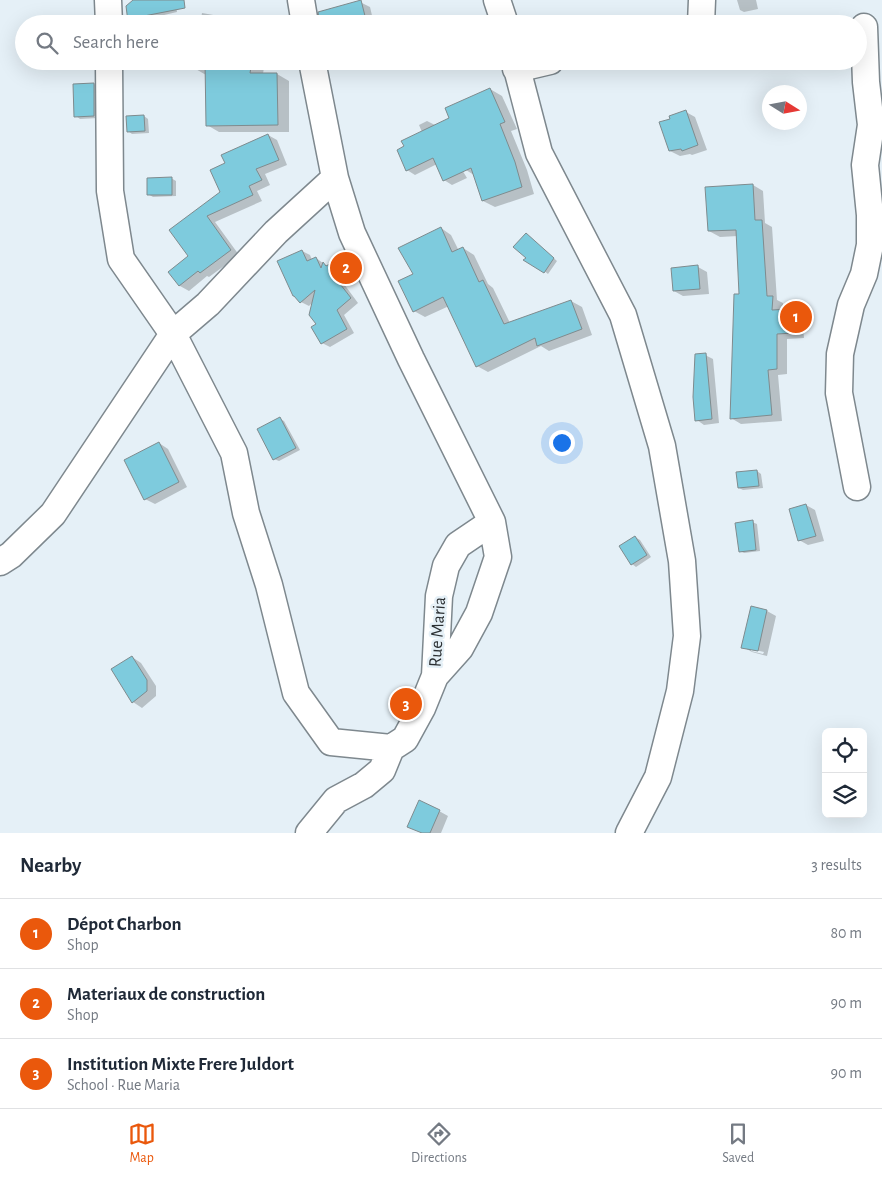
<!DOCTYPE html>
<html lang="en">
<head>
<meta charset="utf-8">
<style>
	:root { --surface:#fff; --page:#f6f6f7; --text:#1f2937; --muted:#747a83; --line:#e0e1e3; --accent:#ea580c }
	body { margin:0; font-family:"Alegreya Sans",sans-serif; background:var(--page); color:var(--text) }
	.controls { position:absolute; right:15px; bottom:15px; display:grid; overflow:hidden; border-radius:8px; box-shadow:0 5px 20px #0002 }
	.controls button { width:45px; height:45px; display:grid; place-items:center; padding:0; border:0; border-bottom:1px solid var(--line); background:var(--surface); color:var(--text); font:25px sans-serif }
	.compass { position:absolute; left:762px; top:85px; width:45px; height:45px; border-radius:50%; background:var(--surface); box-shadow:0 5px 20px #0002; rotate:101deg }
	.you { position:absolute; left:561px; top:442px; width:18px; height:18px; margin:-12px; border:4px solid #fff; border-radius:50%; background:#1a73e8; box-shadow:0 0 0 8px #1a73e833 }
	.badge { display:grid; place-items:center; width:32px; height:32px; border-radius:50%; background:var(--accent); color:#fff; font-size:16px; font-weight:700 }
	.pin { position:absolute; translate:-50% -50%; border:2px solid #fff; box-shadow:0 1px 5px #0006 }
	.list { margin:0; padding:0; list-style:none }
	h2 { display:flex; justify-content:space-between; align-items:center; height:65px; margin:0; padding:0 20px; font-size:21px }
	h2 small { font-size:16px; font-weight:400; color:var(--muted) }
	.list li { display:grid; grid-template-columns:32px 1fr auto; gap:15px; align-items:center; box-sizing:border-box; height:70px; padding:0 20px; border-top:1px solid var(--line) }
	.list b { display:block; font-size:19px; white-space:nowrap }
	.list p { margin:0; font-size:16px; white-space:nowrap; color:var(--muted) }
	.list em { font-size:16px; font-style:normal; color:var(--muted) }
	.icon { flex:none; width:28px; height:28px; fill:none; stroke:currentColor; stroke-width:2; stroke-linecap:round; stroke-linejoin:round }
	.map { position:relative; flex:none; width:882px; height:833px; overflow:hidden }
	.search { position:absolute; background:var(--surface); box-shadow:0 5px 20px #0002; left:15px; right:15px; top:15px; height:55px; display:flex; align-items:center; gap:12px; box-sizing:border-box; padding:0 18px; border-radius:28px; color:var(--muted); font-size:19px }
	.sheet { height:275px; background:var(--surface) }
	nav { display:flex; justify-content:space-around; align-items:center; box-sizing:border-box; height:70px; border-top:1px solid var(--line); background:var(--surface); font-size:14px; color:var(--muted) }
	nav a { display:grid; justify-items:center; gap:2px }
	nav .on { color:var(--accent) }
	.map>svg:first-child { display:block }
	.shadow { fill:#0003; fill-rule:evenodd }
	.building { fill:#7ecbdd; stroke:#7f8b8e }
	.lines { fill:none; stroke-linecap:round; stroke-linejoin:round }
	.street-casing { stroke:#7e888e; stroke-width:29 }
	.street { stroke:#fff; stroke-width:26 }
	.labels { text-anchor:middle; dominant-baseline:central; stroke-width:5; stroke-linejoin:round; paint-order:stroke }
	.street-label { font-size:18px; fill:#2c3033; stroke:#e5f0f7 }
</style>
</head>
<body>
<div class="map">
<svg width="882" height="833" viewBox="0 0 882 833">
	<rect width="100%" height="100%" fill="#e5f0f7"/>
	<!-- shadow -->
	<path class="shadow" d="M147,0H175L177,12L147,19L142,16Z
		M737,0H756L758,9L744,12L740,10Z
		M360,2L370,7L374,24H328Z
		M202,13L219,16L231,22V24H219L220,18H218L217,24H200Z
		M194,61H254L264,67L263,74H277L289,81V132H219L207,125L206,75L194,68Z
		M94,84L98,86V118L80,119L76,116Z
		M490,89L502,96L517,129L511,131L527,170L534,194L495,207L483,201L474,175L466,170L451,118Z
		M686,112L695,117L707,150L692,155L690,154L680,156L670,151L672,119Z
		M144,116L148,119L149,133L132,134L128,131Z
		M427,121L435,125L467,178L452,185L444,180L437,164L415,175L407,170L422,132L419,125Z
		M268,135L277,140L287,165L265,174L270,185L257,191L262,201L215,222L239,255L209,277L207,276L189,291L180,286L169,272L189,256L170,230L222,192L227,164Z
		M171,178L176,181V196L153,197L148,194Z
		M753,185L763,191L765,223L772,227L777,300L783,303V310H792L802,316L804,338L787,339V374L778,375L782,421L741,424L731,418L740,296L738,236L720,237L709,231Z
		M441,228L451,235L459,251L463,248L474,255L488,284L493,288L510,323L571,301L582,307L592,335L549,351L541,346L488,372L477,366L449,306L425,317L414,311V274Z
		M526,234L557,261L548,274L529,259Z
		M302,251L310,255L312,260L316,258L327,266L346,256L353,261L360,275L344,284L358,303L344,315L354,333L330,347L322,343L313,302L309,306L301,302Z
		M698,267L707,272L709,294L683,296L674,291Z
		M705,355L713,359L719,423L704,425L697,420Z
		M280,419L284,421L300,450L279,461L274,459Z
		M159,443L168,449L187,487L155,504L145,499Z
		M757,471L761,474L763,488L743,490L739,488Z
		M806,505L815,510L824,541L808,545L799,540Z
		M752,522L757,524L760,551L744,553L740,551Z
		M635,537L640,540L651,557L636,567L632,564Z
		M767,611L776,616L767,656L752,652L743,647ZM751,649L764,652L763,654L751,651Z
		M132,657L141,663L156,686V696L142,708L133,702Z
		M439,811L448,816L441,833H422L418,831Z"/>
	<!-- building -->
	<path class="building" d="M133,0H184L185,8L144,16L145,20L128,22L126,6Z
		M361,0L367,24H320L318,12Z
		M205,61H252L250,73H277L278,125L206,126Z
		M94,83V116L74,117L73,84Z
		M490,88L505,122L500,124L515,162L522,187L482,201L471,168L443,181L433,158L406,171L397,150L404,146L401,141L449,118L445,108Z
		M686,110L698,145L682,151L681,149L669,151L659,122L670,119L669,116Z
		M144,115L145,131L127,132L126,116Z
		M268,134L279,160L256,169L262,180L249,186L253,195L207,216L231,250L200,273L198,271L179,286L168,272L188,256L169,230L220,192L210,170L225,163L221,155Z
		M172,177V195H147V178Z
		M753,184L755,220H762L767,296H773L772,310L792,309L794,333L777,334V369L768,370L772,415L730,419L734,294H739L736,230L708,231L705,187Z
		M441,227L452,252L463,247L479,282L483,280L504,324L571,300L582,329L537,346L535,338L476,367L443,297L413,312L398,281L413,274L398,248Z
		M526,233L554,258L544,273L523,260L526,258L513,247Z
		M302,250L307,261L316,257L321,268L323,262L326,266L346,255L353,271L337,280L351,298L337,310L347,329L321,344L311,327L316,324L309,315L315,290L300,303L294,296H293L277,261Z
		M698,265L700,289L673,291L671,268Z
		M706,353L712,419L695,421L693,397L695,354Z
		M280,417L296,448L273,460L257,429Z
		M159,442L179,482L144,500L124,460Z
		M757,470L759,486L738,488L736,472Z
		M806,504L816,536L798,541L789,509Z
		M753,520L756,550L739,552L735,523Z
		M635,536L647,555L631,565L619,546Z
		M751,606L767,610L758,651L741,648Z
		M132,656L147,680V691L132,703L111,669Z
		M419,800L440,810L430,833H422L407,827Z"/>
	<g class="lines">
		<defs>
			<path id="street" d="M108,0L109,24
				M301,0L305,24
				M497,0L505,24
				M701,24L702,0
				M109,61L110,191L121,259L173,334L234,453L246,513L269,585L296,693L331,742L391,748
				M312,61L335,178L352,233L411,359L492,522L498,557L479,613L460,648L435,676
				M515,61L539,153L623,315L662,446L682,561L687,636L680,691L658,777L629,833
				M516,69L550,61
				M857,487L839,393L840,354L851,305L864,274L870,245V215L865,165L871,125L866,82L864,27
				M0,562L11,555L53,514L173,334L208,304L276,232L335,178
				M309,833L336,800L364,785L382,770L391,748L405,739L422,708L435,676L439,596L446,566L458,545L492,522"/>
		</defs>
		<!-- street casing -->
		<use href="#street" class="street-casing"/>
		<!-- street -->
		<use href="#street" class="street"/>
	</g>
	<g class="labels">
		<!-- street labels -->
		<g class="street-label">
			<text transform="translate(438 632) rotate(-86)">Rue Maria</text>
		</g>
	</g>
</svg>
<div class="controls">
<button><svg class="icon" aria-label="locate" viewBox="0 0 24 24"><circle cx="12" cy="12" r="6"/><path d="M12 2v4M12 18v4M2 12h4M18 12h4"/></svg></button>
<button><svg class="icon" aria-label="layers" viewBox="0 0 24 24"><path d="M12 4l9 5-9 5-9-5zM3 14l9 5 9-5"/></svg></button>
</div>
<svg class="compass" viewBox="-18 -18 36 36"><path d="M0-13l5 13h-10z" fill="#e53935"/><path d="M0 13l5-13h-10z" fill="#747a83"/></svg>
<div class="you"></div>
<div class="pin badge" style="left:796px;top:317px">1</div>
<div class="pin badge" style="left:346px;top:268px">2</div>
<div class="pin badge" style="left:406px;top:704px">3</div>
<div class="search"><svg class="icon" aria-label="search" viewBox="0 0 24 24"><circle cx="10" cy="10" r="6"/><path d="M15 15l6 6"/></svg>Search here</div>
</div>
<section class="sheet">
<h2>Nearby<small>3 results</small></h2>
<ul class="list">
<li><span class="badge">1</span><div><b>Dépot Charbon</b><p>Shop</p></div><em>80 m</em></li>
<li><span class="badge">2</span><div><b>Materiaux de construction</b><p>Shop</p></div><em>90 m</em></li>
<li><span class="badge">3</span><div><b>Institution Mixte Frere Juldort</b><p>School · Rue Maria</p></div><em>90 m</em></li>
</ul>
</section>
<nav>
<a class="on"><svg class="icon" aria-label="map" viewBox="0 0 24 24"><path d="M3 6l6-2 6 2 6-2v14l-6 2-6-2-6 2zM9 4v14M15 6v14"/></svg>Map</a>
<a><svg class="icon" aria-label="directions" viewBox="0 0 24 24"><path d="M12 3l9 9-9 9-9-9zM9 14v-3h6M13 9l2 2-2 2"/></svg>Directions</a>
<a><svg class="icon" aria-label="saved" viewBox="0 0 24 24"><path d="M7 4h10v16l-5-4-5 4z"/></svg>Saved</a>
</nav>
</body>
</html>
